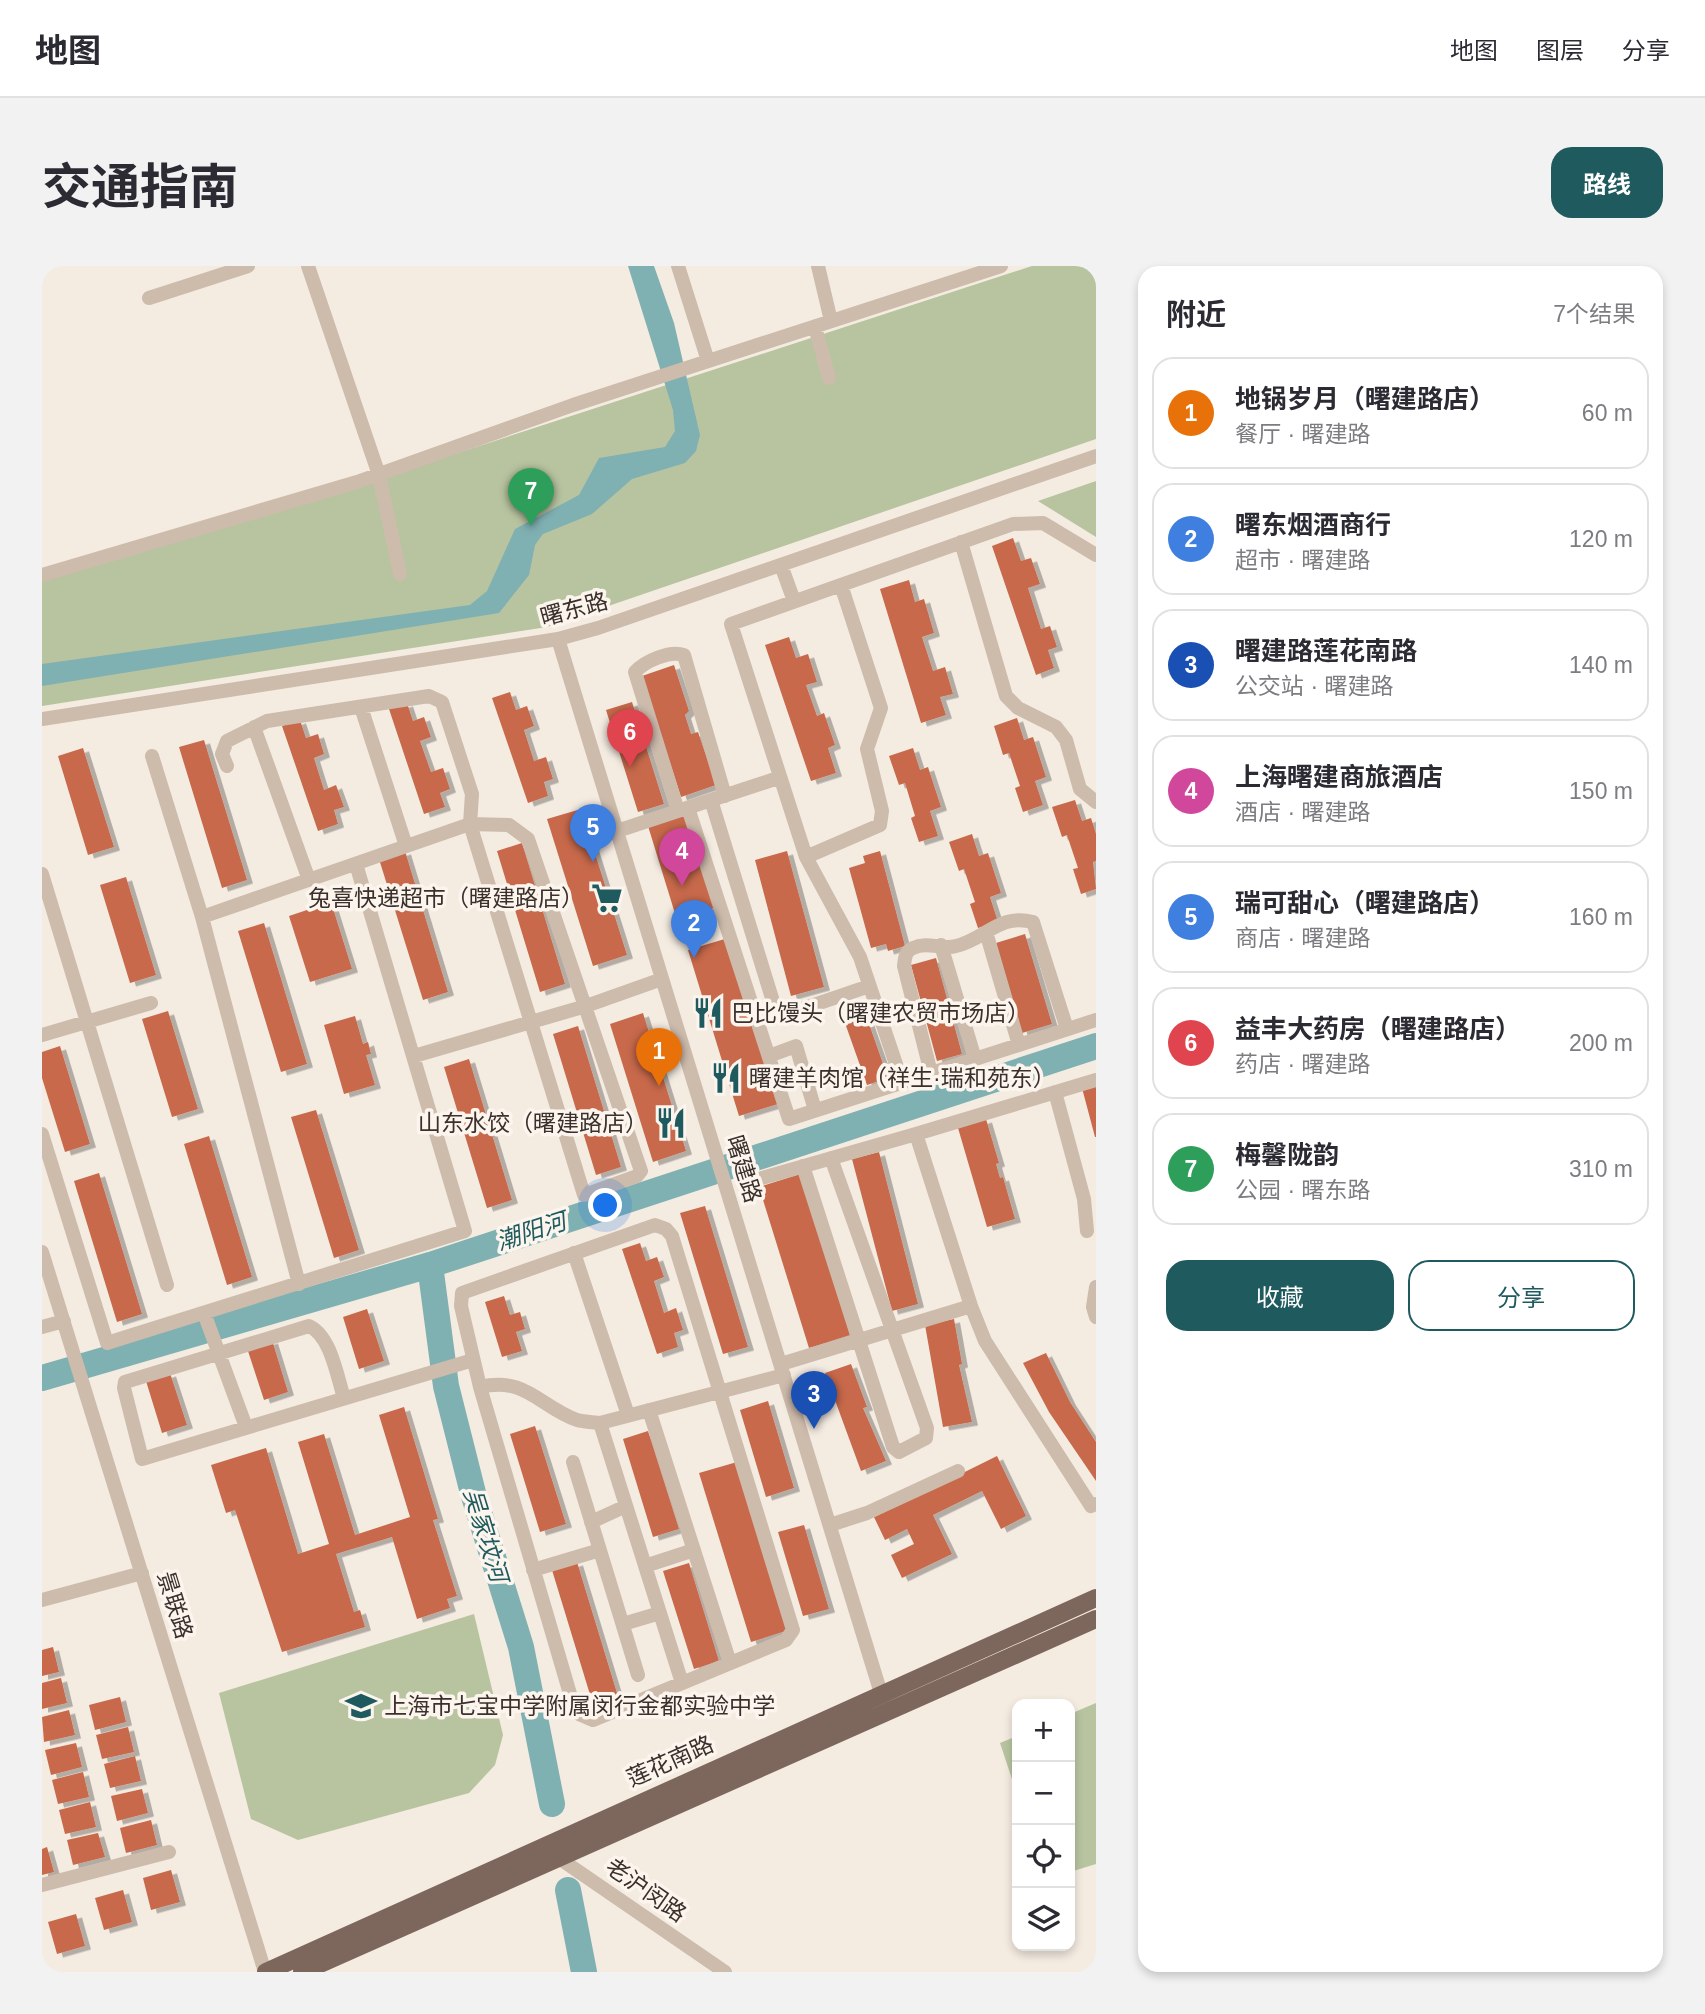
<!DOCTYPE html>
<html lang="zh">
<head>
<meta charset="utf-8">
<style>
	:root { --surface:#fff; --page:#f2f2f3; --text:#2b2b33; --muted:#7c7c81; --line:#e1e1e2; --accent:#1f5a5e }
	body { margin:0; font-family:Arial,"Noto Sans SC",sans-serif; background:var(--page); color:var(--text) }
	.controls { position:absolute; right:21px; bottom:21px; display:grid; overflow:hidden; border-radius:14px; box-shadow:0 4px 10px #0003 }
	.controls button { width:63px; height:63px; display:grid; place-items:center; padding:0; border:0; border-bottom:2px solid var(--line); background:var(--surface); color:var(--text); font:35px sans-serif }
	.you { position:absolute; left:564px; top:940px; width:24px; height:24px; margin:-18px; border:5px solid #fff; border-radius:50%; background:#1a73e8; box-shadow:0 0 0 10px #1a73e833 }
	.badge { display:grid; place-items:center; width:46px; height:46px; border-radius:50%; background:var(--accent); color:#fff; font-size:23px; font-weight:700 }
	.pin { position:absolute; translate:-50% -58px; filter:drop-shadow(0 2px 4px #0008) }
	.pin::after { content:''; position:absolute; top:37px; width:24px; height:21px; background:inherit; clip-path:polygon(0 0,100% 0,50% 100%) }
	.list { margin:0; padding:0; list-style:none }
	h2 { display:flex; justify-content:space-between; align-items:center; height:91px; margin:0; padding:0 28px; font-size:30px }
	h2 small { font-size:23px; font-weight:400; color:var(--muted) }
	.list li { display:grid; grid-template-columns:46px 1fr auto; gap:21px; align-items:center; box-sizing:border-box; height:112px; margin:0 14px 14px; padding:0 14px; border:2px solid var(--line); border-radius:21px }
	.list b { display:block; font-size:26px; white-space:nowrap }
	.list p { margin:0; font-size:23px; white-space:nowrap; color:var(--muted) }
	.list em { font-size:23px; font-style:normal; color:var(--muted) }
	.actions { display:flex; gap:14px; padding:21px 28px }
	.actions a { flex:1; padding:16px 0; border:2px solid var(--accent); border-radius:21px; text-align:center; font-size:24px; color:var(--accent) }
	.actions .main { background:var(--accent); color:#fff }
	.icon { flex:none; width:38px; height:38px; fill:none; stroke:currentColor; stroke-width:2; stroke-linecap:round; stroke-linejoin:round }
	.map { position:relative; flex:none; width:1054px; height:1706px; overflow:hidden; border-radius:21px }
	header { display:flex; align-items:center; gap:42px; box-sizing:border-box; height:98px; padding:0 35px; background:var(--surface); border-bottom:2px solid var(--line) }
	header strong { font-size:33px }
	nav { display:flex; gap:38px; margin-inline-start:auto; font-size:24px }
	.intro { display:flex; align-items:center; justify-content:space-between; box-sizing:border-box; height:168px; padding:0 42px }
	h1 { margin:0; font-size:49px }
	.button { padding:18px 32px; border-radius:21px; background:var(--accent); color:#fff; font-size:24px; font-weight:700 }
	main { display:flex; gap:42px; padding:0 42px }
	aside { flex:1; background:var(--surface); border-radius:21px; box-shadow:0 4px 10px #0003 }
	.map>svg:first-child { display:block }
	.green { fill:#b8c4a0 }
	.water { fill:#7fb0b2 }
	.lines { fill:none; stroke-linecap:round; stroke-linejoin:round }
	.river { stroke:#7fb0b2; stroke-width:26 }
	.building { fill:#c8694b; filter:url(#shadow) }
	.minor { stroke:#cdbbac; stroke-width:14 }
	.major { stroke:#7d675c; stroke-width:18 }
	.labels { text-anchor:middle; dominant-baseline:central; stroke-width:7; stroke-linejoin:round; paint-order:stroke }
	.street-label { font-size:23px; fill:#3b302b; stroke:#fbf5ee }
	.poi-label { font-size:23px; fill:#3b302b; stroke:#fbf5ee; text-anchor:start }
	.water-label { font-size:24px; font-style:italic; fill:#1f5a5e; stroke:#fbf5ee }
</style>
</head>
<body>
<header>
<strong>地图</strong>
<nav><a>地图</a><a>图层</a><a>分享</a></nav>
</header>
<div class="intro"><h1>交通指南</h1><a class="button">路线</a></div>
<main>
<div class="map">
<svg width="1054" height="1706" viewBox="0 0 1054 1706">
	<defs>
		<filter id="shadow"><feDropShadow dx="6" dy="3.5" stdDeviation="0" flood-color="#0004"/></filter>
	</defs>
	<rect width="100%" height="100%" fill="#f4ebe1"/>
	<!-- green -->
	<path class="green" d="M990,0H1054V173L505,361L0,440V313L351,208Z
		M1054,215V271L996,235Z
		M432,1348L461,1469L453,1499L427,1527L256,1574L209,1553L177,1427Z
		M1054,1437V1598L1028,1606V1448Z
		M975,1470V1528L958,1477Z"/>
	<!-- water -->
	<path class="water" d="M586,0H612L632,57L658,169L654,185L643,197L590,213L550,248L501,268L493,279L487,309L457,347L0,420V398L428,339L445,325L473,263L537,229L557,192L623,181L633,165L631,144Z"/>
	<g class="lines">
		<!-- river -->
		<path class="river" d="M388,999L404,1120L431,1227L479,1381L510,1538
			M0,1112L388,999L1054,780
			M526,1624L542,1706"/>
	</g>
	<!-- building -->
	<path class="building" d="M971,272L979,295L989,292L998,318L986,322L999,363L1008,360L1015,381L1006,384L1012,402L994,409L950,280Z
		M867,314L873,336L882,333L892,367L880,371L891,405L903,401L911,428L898,431L904,449L879,457L838,323Z
		M747,371L754,392L766,388L775,416L764,419L775,450L782,447L793,479L786,482L794,507L769,515L723,379Z
		M632,399L647,445L643,449L649,468L656,466L674,519L639,531L600,410Z
		M468,426L474,444L485,440L492,460L482,464L492,495L504,491L511,513L502,516L506,530L486,537L450,432Z
		M590,436L622,538L596,546L564,444Z
		M365,437L371,455L382,451L389,471L378,475L389,506L401,502L408,523L398,527L403,541L382,548L347,443Z
		M975,452L982,474L991,471L1004,511L993,515L1001,539L981,546L973,522L978,520L967,487L961,489L952,460Z
		M258,454L264,472L276,468L282,488L272,492L282,524L294,519L302,541L292,544L296,558L276,565L240,460Z
		M162,474L205,614L180,622L137,481Z
		M41,482L72,581L46,589L16,490Z
		M871,482L878,504L886,501L899,541L888,545L896,570L877,576L869,552L873,550L863,517L857,519L847,490Z
		M1033,534L1040,555L1049,552L1054,568V595L1051,596L1054,623L1039,628L1031,603L1036,602L1025,569L1020,571L1010,541Z
		M539,543L585,689L551,700L505,553Z
		M645,547L674,641L635,654L606,560Z
		M930,568L937,590L946,587L959,627L948,631L956,656L936,662L928,638L933,636L922,603L917,605L907,576Z
		M480,577L523,718L498,726L455,585Z
		M363,585L406,726L381,734L337,593Z
		M745,585L782,721L749,730L713,594Z
		M838,585L863,680L846,685L844,678L829,682L807,602L823,597L821,590Z
		M84,611L114,709L88,717L58,619Z
		M289,636L310,703L268,716L247,650Z
		M222,657L265,798L239,806L196,665Z
		M983,668L1010,758L980,767L954,677Z
		M686,672L736,838L697,850L646,684Z
		M894,692L920,788L895,795L869,699Z
		M819,735L846,812L825,819L798,743Z
		M126,745L156,843L130,851L100,753Z
		M601,747L644,885L611,896L568,758Z
		M313,750L321,778L326,776L329,788L324,789L333,819L302,828L282,759Z
		M536,760L579,901L554,909L511,768Z
		M18,780L48,878L23,886L0,812V786Z
		M427,793L470,934L445,942L402,801Z
		M1054,818V871H1053L1040,822Z
		M274,844L317,984L292,992L249,851Z
		M944,853L957,897L954,898L958,912L961,911L973,953L945,961L916,862Z
		M167,870L210,1011L185,1019L142,878Z
		M837,886L876,1038L850,1045L810,893Z
		M57,907L100,1048L75,1056L32,915Z
		M758,908L808,1069L767,1082L717,921Z
		M663,940L706,1081L681,1088L638,947Z
		M598,977L604,995L615,991L622,1011L612,1015L622,1047L634,1042L641,1064L632,1067L636,1081L615,1088L580,983Z
		M462,1030L468,1049L478,1046L483,1063L474,1066L480,1085L460,1091L443,1036Z
		M325,1043L342,1095L317,1103L301,1051Z
		M912,1053L920,1098L917,1099L930,1156L901,1161L883,1059Z
		M230,1074L246,1126L222,1134L205,1082Z
		M1004,1087L1028,1136L1054,1176V1215L1007,1146L981,1097Z
		M809,1098L825,1141L821,1142L844,1195L819,1205L783,1107Z
		M128,1107L145,1159L120,1167L104,1115Z
		M726,1135L752,1222L724,1231L698,1144Z
		M362,1141L396,1253L391,1254L415,1330L405,1333L408,1342L375,1353L350,1271L294,1288L312,1346L318,1344L323,1361L240,1386L193,1244L184,1247L169,1199L224,1182L256,1288L287,1278L256,1176L282,1168L313,1269L368,1251L337,1149Z
		M493,1160L524,1258L498,1266L468,1168Z
		M606,1165L637,1263L611,1271L581,1173Z
		M955,1190L984,1250L959,1263L940,1225L891,1249L910,1288L860,1312L849,1289L872,1278L865,1263L843,1274L832,1251Z
		M695,1196L747,1364L709,1376L657,1207Z
		M762,1259L787,1343L761,1350L736,1266Z
		M535,1296L578,1437L553,1445L510,1304Z
		M647,1297L677,1395L652,1403L621,1305Z
		M11,1381L17,1406L0,1410V1384Z
		M19,1412L25,1437L0,1443V1417Z
		M78,1431L84,1456L53,1464L47,1439Z
		M27,1444L33,1469L2,1476L0,1451Z
		M86,1461L92,1486L60,1493L54,1469Z
		M34,1477L40,1501L9,1509L3,1484Z
		M93,1490L99,1515L68,1522L62,1498Z
		M41,1506L47,1531L16,1538L10,1514Z
		M100,1523L106,1547L75,1555L69,1530Z
		M48,1536L54,1561L23,1568L17,1544Z
		M109,1554L115,1579L84,1587L78,1562Z
		M56,1567L63,1591L31,1599L25,1574Z
		M5,1581L12,1606L0,1609V1583Z
		M129,1604L138,1636L109,1644L101,1612Z
		M81,1624L90,1656L62,1664L53,1632Z
		M34,1648L43,1680L15,1688L6,1656Z"/>
	<g class="lines">
		<!-- minor -->
		<path class="minor" d="M266,0L337,209L358,308
			M636,0L666,95
			M776,0L789,55
			M107,32L206,0
			M773,61L787,112
			M919,276L964,430L976,442L1014,461L1024,474L1038,523L1054,536
			M739,299L752,335
			M0,309L315,216L531,139L959,0
			M516,373L845,1447
			M319,441L364,580
			M0,453L516,373L556,362L1054,190
			M212,461L267,614
			M110,490L160,651L257,1018
			M669,534L733,742L742,749L827,720
			M646,542L747,853L1054,754
			M636,545L593,406C603,395 628,384 642,389L683,530
			M575,565L736,512
			M764,591L838,559L840,545L825,483L839,442L799,319
			M0,608L125,1019
			M160,651L428,558L467,559L486,573L599,905L595,910L542,929L428,558L430,528L400,436L387,430L225,455L185,475L180,488L185,500
			M944,666L977,779
			M899,679L933,793
			M0,769L109,737
			M372,790L544,740L620,713
			M727,790L754,780L773,844
			M889,807L862,700C863,692 863,685 871,682C886,675 900,684 914,680C944,673 957,647 991,656L1025,763
			M1054,814L874,868L929,1040L943,1075L1049,1240L1054,1238
			M860,816L818,691L764,591L689,358L971,258L1001,257L1054,289
			M1013,826L1042,933L1045,965
			M0,868L65,1077L423,965L314,598
			M761,900L851,1181L857,1186L884,1172L885,1162L789,892
			M720,912L874,868
			M613,959L624,963L630,970L751,1364L744,1374L551,1454L537,1448L531,1438L438,1121L419,1040L420,1027Z
			M0,986L223,1706
			M532,987L586,1149
			M1054,1021L1051,1041L1054,1051
			M162,1047L204,1161
			M0,1061L22,1055
			M739,1098L929,1040
			M438,1121C484,1110 498,1141 535,1154C542,1156 551,1156 558,1157L742,1109
			M302,1132C295,1110 289,1070 267,1060L83,1116L82,1122L100,1193L431,1094
			M607,1144L688,1397
			M558,1157L640,1417
			M531,1196L596,1409
			M549,1256L584,1240
			M788,1259L825,1247L916,1205
			M603,1300L652,1284
			M491,1304L558,1284
			M0,1334L100,1307
			M581,1358L618,1347
			M511,1588L683,1706
			M0,1619L127,1586"/>
		<!-- major -->
		<path class="major" d="M224,1706L1054,1332
			M260,1706L1054,1353"/>
	</g>
	<!-- icons -->
	<defs>
		<symbol id="supermarket-bare" viewBox="-9 -9 18 18"><path d="M-6-5.5h2.5l.6 2H6L4.5 2H-2.5L-4.4-4H-6ZM-1.5 3.2a1.3 1.3 0 1 0 .1 0ZM3 3.2a1.3 1.3 0 1 0 .1 0Z" fill="#1f5a5e" stroke="#fbf5ee" stroke-width="2.5" paint-order="stroke"/></symbol>
		<symbol id="restaurant-bare" viewBox="-9 -9 18 18"><path d="M-5-6h1v4h1v-4h1v4h1v-4h1v5L-1.5 .5V6h-2V.5L-5-1ZM5-6V6H3V1.5H1.5Q1.5-4 5-6Z" fill="#1f5a5e" stroke="#fbf5ee" stroke-width="2.5" paint-order="stroke"/></symbol>
		<symbol id="school-bare" viewBox="-9 -9 18 18"><path d="M0-5L7-2L0 1L-7-2ZM-4 1L0 2.5L4 1V4Q0 6-4 4Z" fill="#1f5a5e" stroke="#fbf5ee" stroke-width="2.5" paint-order="stroke"/></symbol>
	</defs>
	<g fill-rule="evenodd">
		<use href="#supermarket-bare" x="543" y="610" width="44" height="44"/>
		<use href="#restaurant-bare" x="644" y="725" width="44" height="44"/>
		<use href="#restaurant-bare" x="662" y="790" width="44" height="44"/>
		<use href="#restaurant-bare" x="607" y="835" width="44" height="44"/>
		<use href="#school-bare" x="297" y="1418" width="44" height="44"/>
	</g>
	<g class="labels">
		<!-- street labels -->
		<g class="street-label">
			<text transform="translate(532 343) rotate(-15)">曙东路</text>
			<text transform="translate(702 903) rotate(73)">曙建路</text>
			<text transform="translate(133 1339) rotate(73)">景联路</text>
			<text transform="translate(628 1495) rotate(-24)">莲花南路</text>
			<text transform="translate(604 1624) rotate(35)">老沪闵路</text>
		</g>
		<!-- poi labels -->
		<g class="poi-label">
			<text x="542" y="632" text-anchor="end">兔喜快递超市（曙建路店）</text>
			<text x="689" y="747">巴比馒头（曙建农贸市场店）</text>
			<text x="707" y="812">曙建羊肉馆（祥生·瑞和苑东）</text>
			<text x="606" y="857" text-anchor="end">山东水饺（曙建路店）</text>
			<text x="342" y="1440">上海市七宝中学附属闵行金都实验中学</text>
		</g>
		<!-- water labels -->
		<g class="water-label">
			<text transform="translate(489 965) rotate(-18)">潮阳河</text>
			<text transform="translate(444 1269) rotate(73)">吴家坟河</text>
		</g>
	</g>
</svg>
<div class="controls">
<button>+</button>
<button>−</button>
<button><svg class="icon" aria-label="locate" viewBox="0 0 24 24"><circle cx="12" cy="12" r="6"/><path d="M12 2v4M12 18v4M2 12h4M18 12h4"/></svg></button>
<button><svg class="icon" aria-label="layers" viewBox="0 0 24 24"><path d="M12 4l9 5-9 5-9-5zM3 14l9 5 9-5"/></svg></button>
</div>
<div class="you"></div>
<div class="pin badge" style="left:617px;top:820px;background:#e8710a">1</div>
<div class="pin badge" style="left:652px;top:692px;background:#3f7fe0">2</div>
<div class="pin badge" style="left:772px;top:1163px;background:#1a4fb4">3</div>
<div class="pin badge" style="left:640px;top:620px;background:#d1479c">4</div>
<div class="pin badge" style="left:551px;top:596px;background:#3f7fe0">5</div>
<div class="pin badge" style="left:588px;top:501px;background:#e0444e">6</div>
<div class="pin badge" style="left:489px;top:260px;background:#2e9e5b">7</div>
</div>
<aside>
<h2>附近<small>7个结果</small></h2>
<ul class="list">
<li><span class="badge" style="background:#e8710a">1</span><div><b>地锅岁月（曙建路店）</b><p>餐厅 · 曙建路</p></div><em>60 m</em></li>
<li><span class="badge" style="background:#3f7fe0">2</span><div><b>曙东烟酒商行</b><p>超市 · 曙建路</p></div><em>120 m</em></li>
<li><span class="badge" style="background:#1a4fb4">3</span><div><b>曙建路莲花南路</b><p>公交站 · 曙建路</p></div><em>140 m</em></li>
<li><span class="badge" style="background:#d1479c">4</span><div><b>上海曙建商旅酒店</b><p>酒店 · 曙建路</p></div><em>150 m</em></li>
<li><span class="badge" style="background:#3f7fe0">5</span><div><b>瑞可甜心（曙建路店）</b><p>商店 · 曙建路</p></div><em>160 m</em></li>
<li><span class="badge" style="background:#e0444e">6</span><div><b>益丰大药房（曙建路店）</b><p>药店 · 曙建路</p></div><em>200 m</em></li>
<li><span class="badge" style="background:#2e9e5b">7</span><div><b>梅馨陇韵</b><p>公园 · 曙东路</p></div><em>310 m</em></li>
</ul>
<div class="actions"><a class="main">收藏</a><a>分享</a></div>
</aside>
</main>
</body>
</html>
